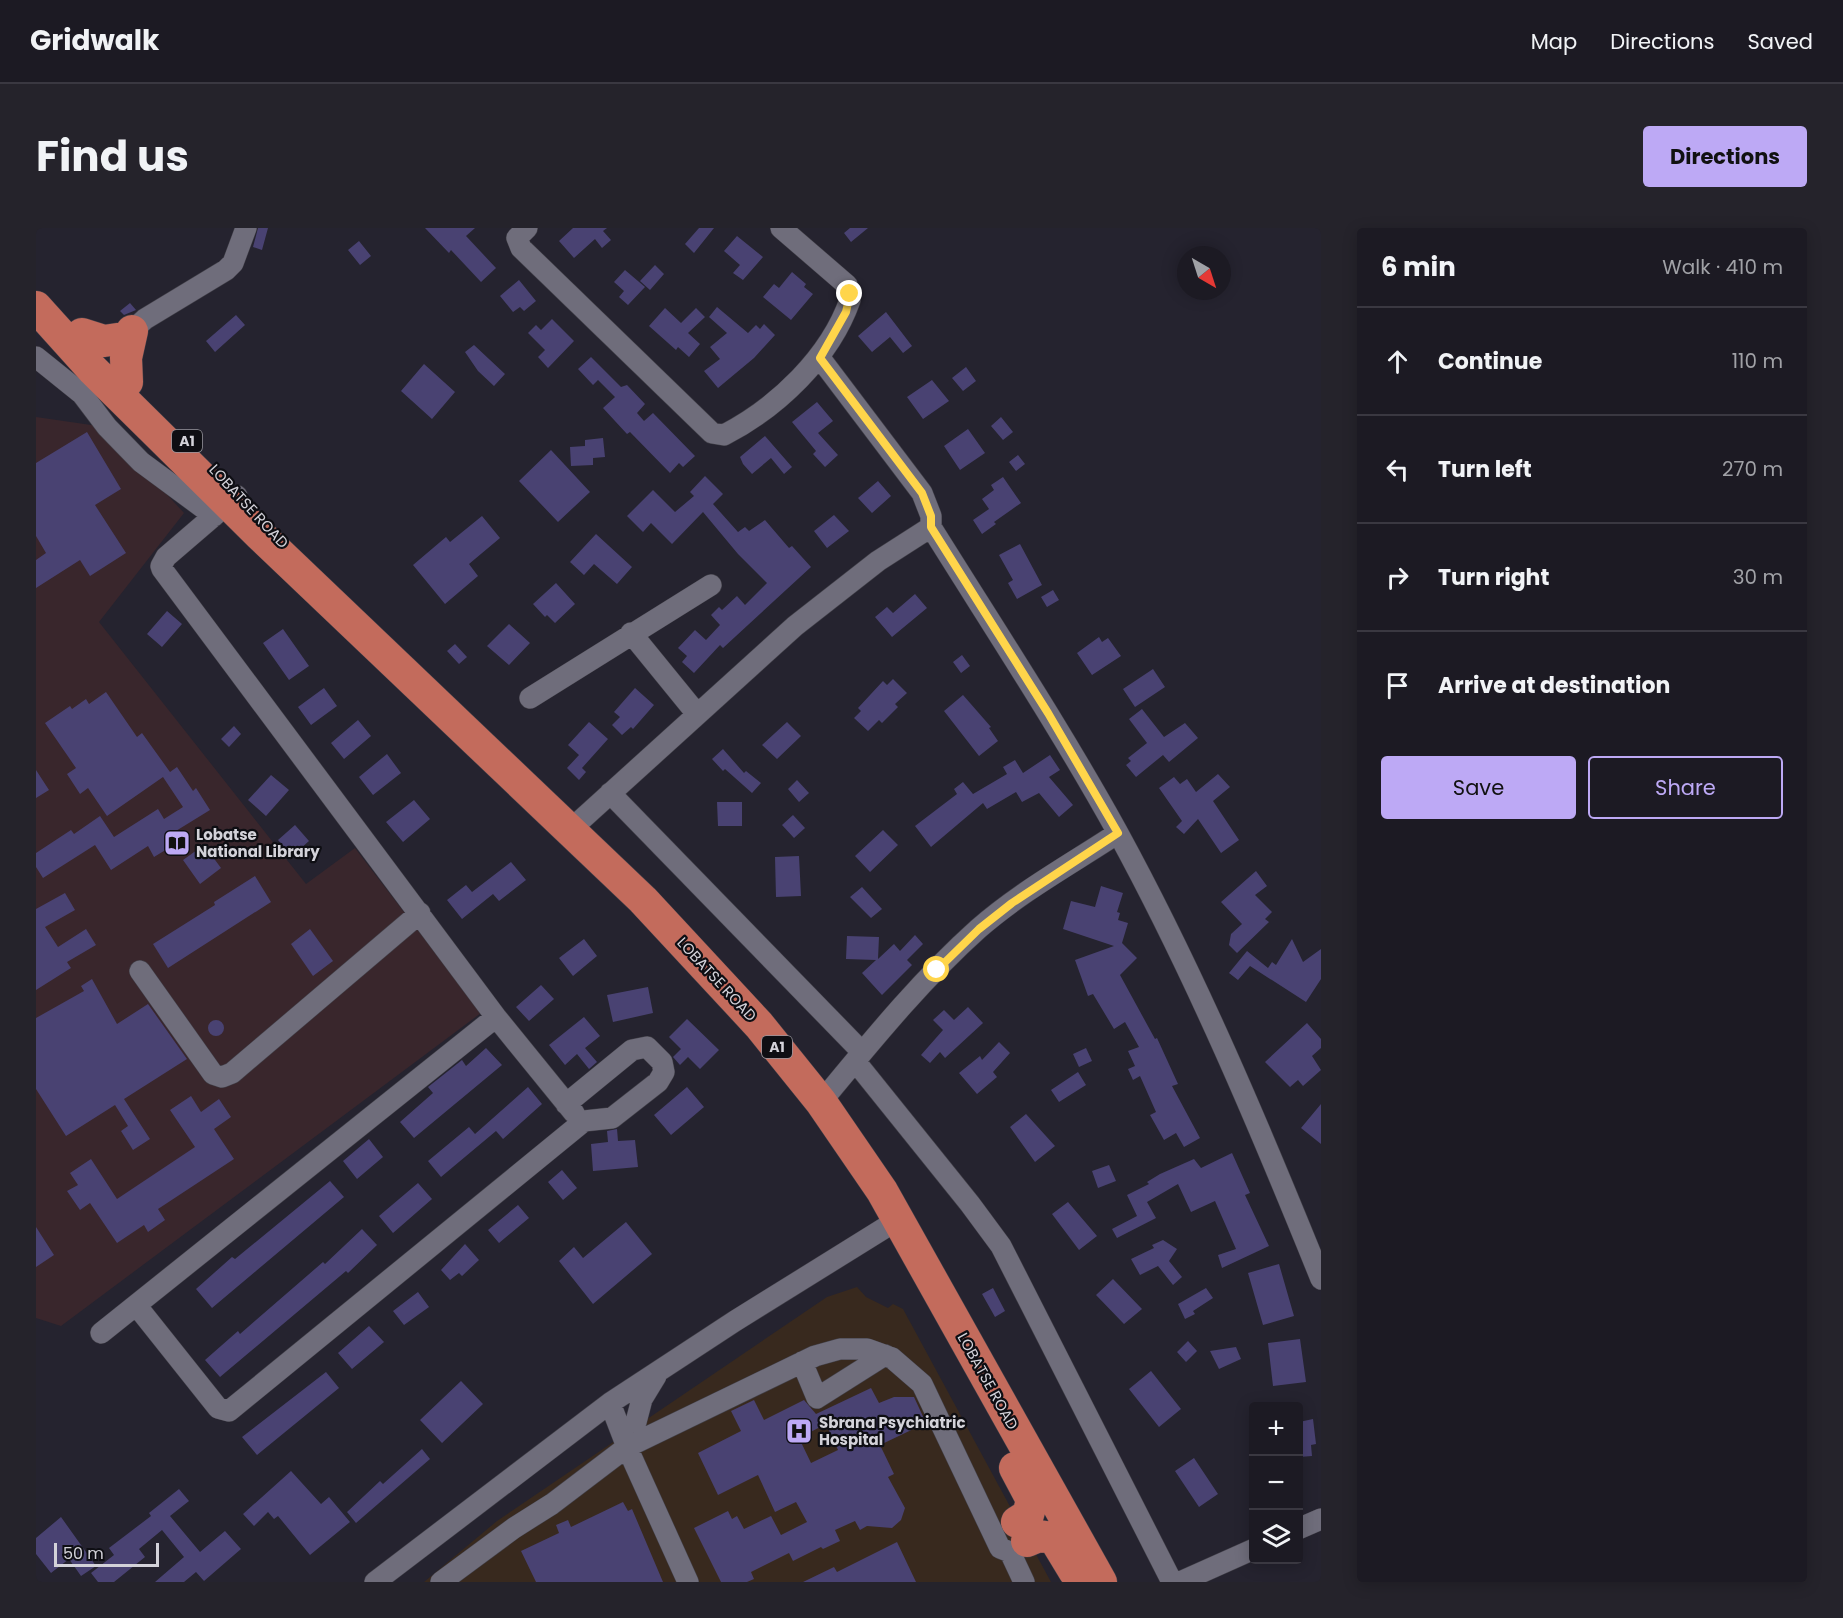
<!DOCTYPE html>
<html lang="en">
<head>
<meta charset="utf-8">
<style>
	:root { --surface:#1c1a23; --page:#25232b; --text:#f1f3f6; --muted:#a0a1a6; --line:#3a3841; --accent:#bda9f5 }
	body { margin:0; font-family:Poppins,sans-serif; background:var(--page); color:var(--text) }
	.controls { position:absolute; right:18px; bottom:18px; display:grid; overflow:hidden; border-radius:6px; box-shadow:0 3px 15px #0003 }
	.controls button { width:54px; height:54px; display:grid; place-items:center; padding:0; border:0; border-bottom:2px solid var(--line); background:var(--surface); color:var(--text); font:30px sans-serif }
	.compass { position:absolute; left:1141px; top:18px; width:54px; height:54px; border-radius:50%; background:var(--surface); box-shadow:0 3px 15px #0003; rotate:141deg }
	.scale { position:absolute; left:18px; bottom:15px; width:105px; box-sizing:border-box; padding-left:6px; border:3px solid #d3d2d9; border-top:0; font-size:16px; line-height:21px; white-space:nowrap; color:#d3d2d9; -webkit-text-stroke:4px #0e0e13; paint-order:stroke }
	.stop { position:absolute; width:18px; height:18px; margin:-14px; border:4px solid #ffd54a; border-radius:50%; background:#fff }
	.stop.end { background:#ffd54a; border-color:#fff; box-shadow:0 2px 6px #0008 }
	.list { margin:0; padding:0; list-style:none }
	h2 { display:flex; justify-content:space-between; align-items:center; height:78px; margin:0; padding:0 24px; font-size:26px }
	h2 small { font-size:20px; font-weight:400; color:var(--muted) }
	.list li { display:grid; grid-template-columns:39px 1fr auto; gap:18px; align-items:center; box-sizing:border-box; height:108px; padding:0 24px; border-top:2px solid var(--line) }
	.list b { display:block; font-size:22px; white-space:nowrap }
	.list em { font-size:20px; font-style:normal; color:var(--muted) }
	.actions { display:flex; gap:12px; padding:18px 24px }
	.actions a { flex:1; padding:14px 0; border:2px solid var(--accent); border-radius:6px; text-align:center; font-size:21px; color:var(--accent) }
	.actions .main { background:var(--accent); color:#111 }
	.icon { flex:none; width:33px; height:33px; fill:none; stroke:currentColor; stroke-width:2; stroke-linecap:round; stroke-linejoin:round }
	.map { position:relative; flex:none; width:1285px; height:1354px; overflow:hidden; border-radius:6px }
	header { display:flex; align-items:center; gap:36px; box-sizing:border-box; height:84px; padding:0 30px; background:var(--surface); border-bottom:2px solid var(--line) }
	header strong { font-size:28px }
	nav { display:flex; gap:33px; margin-inline-start:auto; font-size:21px }
	.intro { display:flex; align-items:center; justify-content:space-between; box-sizing:border-box; height:144px; padding:0 36px }
	h1 { margin:0; font-size:42px }
	.button { padding:15px 27px; border-radius:6px; background:var(--accent); color:#111; font-size:21px; font-weight:700 }
	main { display:flex; gap:36px; padding:0 36px }
	aside { flex:1; background:var(--surface); border-radius:6px; box-shadow:0 3px 15px #0003 }
	.map>svg:first-child { display:block }
	.education { fill:#39262c }
	.medical { fill:#38291e }
	.building { fill:#494272; fill-rule:evenodd }
	.lines { fill:none; stroke-linecap:round; stroke-linejoin:round }
	.minor-casing { stroke:#424049; stroke-width:22 }
	.highway-casing { stroke:#424049; stroke-width:33 }
	.minor { stroke:#6f6d7b; stroke-width:21 }
	.highway { stroke:#c36b5c; stroke-width:32 }
	.route { stroke:#ffd54a; stroke-width:8 }
	.labels { text-anchor:middle; dominant-baseline:central; stroke-width:4.5; stroke-linejoin:round; paint-order:stroke }
	.shield { fill:#0e0e13; stroke:#98979e; stroke-width:1.5 }
	.shield-label { font-size:14px; font-weight:bold; fill:#d3d2d9 }
	.street-label { font-size:15px; fill:#d3d2d9; stroke:#0e0e13 }
	.poi-label { font-size:15px; font-weight:bold; fill:#d3d2d9; stroke:#0e0e13; text-anchor:start }
</style>
</head>
<body>
<header>
<strong>Gridwalk</strong>
<nav><a>Map</a><a>Directions</a><a>Saved</a></nav>
</header>
<div class="intro"><h1>Find us</h1><a class="button">Directions</a></div>
<main>
<div class="map">
<svg width="1285" height="1354" viewBox="0 0 1285 1354">
	<rect width="100%" height="100%" fill="#25232f"/>
	<!-- education -->
	<path class="education" d="M0,189L69,199L148,285L63,394L270,656L319,620L445,785L25,1098L0,1090Z"/>
	<!-- medical -->
	<path class="medical" d="M821,1059L830,1069L852,1080L857,1076L867,1081L1015,1354H388L461,1293L791,1069Z"/>
	<!-- building -->
	<path class="building" d="M222,0H232L226,22L217,19Z
		M389,0H439L430,8L460,40L445,54L415,22L413,25Z
		M537,0H571L567,3L575,12L566,20L559,11L538,30L523,13Z
		M663,0H678L658,25L649,16Z
		M814,0H832L815,14L808,5Z
		M701,8L727,29L707,52L697,45L704,37L688,23Z
		M323,13L335,28L324,37L312,22Z
		M619,37L628,46L614,62L604,53Z
		M589,42L609,59L592,77L583,69L588,63L578,54Z
		M756,44L770,56L768,59L777,66L755,92L727,69L738,56L743,60Z
		M483,52L500,73L488,83L484,79L477,84L464,68Z
		M94,75L100,82L88,87L84,83Z
		M681,79L712,105L720,97L724,101L728,96L739,107L718,130L682,160L668,143L684,131L674,119L691,105L673,89Z
		M629,80L645,95L660,80L669,89L652,105L664,116L653,129L642,119L640,122L613,98Z
		M850,84L876,118L867,125L854,109L836,124L822,108Z
		M200,87L209,97L179,124L170,113Z
		M516,91L538,113L512,140L502,129L509,122L492,105L500,97L505,102Z
		M438,117L469,146L458,158L442,143L429,124Z
		M555,129L585,159L591,157L609,176L601,185L608,193L617,185L659,228L647,239L643,235L634,245L594,204L591,206L567,180L579,169L562,152L557,157L542,141Z
		M388,136L419,164L396,191L365,163Z
		M930,139L940,153L927,163L916,150Z
		M896,152L913,173L887,191L871,169Z
		M781,174L797,193L782,205L802,227L789,239L777,226L780,223L756,194Z
		M965,189L977,204L967,212L955,198Z
		M932,201L949,225L924,242L908,218Z
		M51,204L85,261L59,277L90,325L54,348L44,332L0,360V332L10,325L0,308V235Z
		M729,208L756,239L748,246L735,230L716,246L707,236L704,229Z
		M567,210L569,229L557,230V237L535,238L534,219L549,218V212Z
		M515,222L554,264L522,294L483,253Z
		M982,227L989,236L980,243L973,234Z
		M669,248L687,266L677,276L702,304L709,299L713,303L729,292L753,320L756,318L775,339L687,420L684,417L658,445L646,434L651,428L642,420L659,402L670,412L684,397L675,387L683,379L686,382L701,368L709,377L731,355L702,326L667,284L636,316L615,295L607,304L591,288L617,262L639,284L658,268L654,264Z
		M967,249L985,275L958,294L960,296L946,306L937,292L953,281L946,271L958,262L955,257Z
		M842,253L855,268L836,285L822,270Z
		M798,287L813,303L791,320L778,303Z
		M446,288L464,310L433,336L442,348L409,376L377,337L410,309L414,314Z
		M560,306L596,339L581,356L558,336L548,347L534,334Z
		M984,316L1006,357L981,371L972,355L977,352L963,327Z
		M520,355L539,376L519,395L511,387L509,389L497,376Z
		M1017,362L1023,372L1011,379L1005,369Z
		M879,366L891,380L856,409L839,389L851,379L857,385Z
		M131,383L146,396L126,419L111,406Z
		M473,396L494,415L473,437L451,418Z
		M247,401L273,438L253,452L227,415Z
		M1063,409L1066,414L1072,410L1085,428L1056,447L1041,425Z
		M419,416L431,429L423,436L411,423Z
		M926,427L934,438L925,445L917,434Z
		M1117,441L1129,459L1099,479L1087,461Z
		M857,451L871,465L859,476L862,479L846,495L843,492L832,503L818,490L825,483L822,480L847,453L851,457Z
		M288,460L301,478L275,497L262,479Z
		M599,460L618,477L597,501L595,499L586,507L576,497L584,489L578,484Z
		M70,464L101,509L106,505L134,544L141,539L157,563L160,560L174,582L135,606L141,615L118,629L112,618L75,642L59,617L7,650L0,639V625L35,602L38,606L64,588L78,609L122,581L128,591L147,579L127,549L71,588L52,560L44,566L31,546L40,540L9,495L34,478L36,481L50,471L53,476Z
		M927,467L955,499L953,500L962,513L943,528L908,483Z
		M1106,481L1128,509L1149,495L1162,510L1133,534L1127,527L1100,549L1090,537L1095,533L1092,530L1111,515L1093,491Z
		M322,492L335,508L308,531L295,515Z
		M553,494L572,511L546,540L550,544L543,552L531,540L543,527L532,517Z
		M751,494L765,508L741,531L726,517Z
		M198,498L205,506L193,519L185,511Z
		M687,521L708,545L710,543L725,555L716,565L689,541L687,543L676,531Z
		M351,526L365,545L337,567L323,549Z
		M1014,527L1024,542L1013,549L1037,577L1023,589L1003,565L986,574L980,564L951,581L947,575L895,619L879,598L921,566L918,561L927,554L937,566L971,546L967,539L979,532L987,545Z
		M0,542L13,562L0,570Z
		M1182,546L1194,559L1177,573L1203,612L1185,625L1162,591L1148,606L1140,599L1146,593L1123,560L1138,549L1144,556L1151,551L1160,564Z
		M235,547L253,562L230,588L212,572Z
		M761,552L773,565L763,574L752,561Z
		M378,572L394,591L367,614L350,594Z
		M681,574H706V598H682Z
		M757,587L769,600L758,610L746,597Z
		M259,597L273,613L256,628L242,612Z
		M847,602L862,617L834,644L819,628Z
		M168,617L185,640L164,656L147,632Z
		M763,628L765,668L740,669L739,629Z
		M475,634L490,652L463,673L457,666L426,691L411,672L430,657L436,664Z
		M1220,643L1231,658L1219,667L1236,684L1229,691L1233,694L1201,725L1193,717L1195,706L1206,696L1185,674Z
		M219,648L235,674L132,740L117,716L179,677L178,674Z
		M1065,658L1087,665L1081,684L1084,685L1082,692L1092,695L1086,715L1101,730L1084,747L1119,811L1121,810L1142,856L1136,858L1164,910L1148,919L1140,905L1128,912L1114,887L1120,884L1104,848L1097,852L1092,841L1099,838L1092,823L1103,819L1089,794L1078,801L1057,766L1052,768L1039,732L1078,718L1027,701L1035,673L1059,679Z
		M826,659L846,681L835,690L814,669Z
		M29,665L39,682L9,699L22,719L50,701L60,717L31,734L35,740L0,762V681Z
		M274,701L297,733L277,748L255,716Z
		M879,707L887,716L871,732L876,737L846,767L826,745L840,732L810,731L811,708L843,709L842,731L858,716L864,723Z
		M548,711L561,728L537,748L523,730Z
		M1256,711L1267,734L1285,721V751L1270,774L1214,738L1202,752L1193,745L1211,723L1232,740L1236,734L1240,737Z
		M56,751L81,796L112,776L151,831L88,871L114,911L97,922L85,903L92,898L79,877L30,908L0,861V790L48,763L45,758Z
		M505,757L518,771L493,793L480,779Z
		M612,759L617,785L577,794L571,767Z
		M932,779L947,795L909,830L904,824L894,835L885,827L907,802L897,792L908,782L918,792Z
		M548,789L564,808L549,820L561,834L553,841L541,826L529,837L513,817Z
		M651,791L683,822L664,841L652,829L644,837L637,829L645,821L633,809Z
		M172 800a8 8 0 1 1 16 0a8 8 0 1 1-16 0Z
		M1271,795L1285,811V820L1276,828L1285,842L1267,858L1262,852L1254,859L1229,834Z
		M963,814L974,825L957,844L961,849L941,866L923,845L944,828L946,832Z
		M450,820L466,837L378,910L364,894L397,865L392,859L426,832L430,838Z
		M1050,820L1056,833L1043,839L1037,826Z
		M1042,844L1050,857L1023,874L1015,862Z
		M492,859L506,876L467,911L460,903L405,949L392,933L433,899L439,906Z
		M651,859L668,879L635,907L618,887Z
		M155,868L165,884L183,871L195,889L178,901L198,931L122,981L129,992L112,1004L108,997L81,1015L54,975L44,982L31,963L42,957L34,945L55,931L81,971L159,919L134,882Z
		M1285,876V916L1265,900Z
		M990,886L1019,918L999,934L974,899Z
		M581,901L582,913L599,912L602,939L557,943L555,916L572,914L571,903Z
		M333,911L347,929L321,951L307,933Z
		M1196,925L1214,965L1209,967L1233,1018L1186,1040L1182,1027L1200,1021L1179,973L1155,984L1142,956L1111,974L1120,990L1081,1010L1076,1001L1101,988L1091,967L1113,956L1111,954L1124,946L1158,931L1165,940Z
		M1073,937L1080,953L1062,960L1056,943Z
		M526,942L541,960L527,972L512,954Z
		M294,953L308,969L176,1080L160,1061L196,1029L199,1031Z
		M382,955L396,971L357,1005L343,988Z
		M1032,974L1061,1008L1043,1022L1016,986Z
		M482,977L493,990L463,1015L452,1002Z
		M590,994L616,1026L557,1076L523,1033L538,1019L547,1030Z
		M0,999L18,1027L0,1039Z
		M326,1001L341,1017L312,1045L310,1043L184,1149L169,1132L202,1103L204,1106L287,1034L289,1036Z
		M1127,1012L1141,1021L1133,1033L1146,1049L1137,1057L1122,1038L1104,1047L1095,1031L1118,1020L1116,1017Z
		M429,1016L443,1032L426,1048L423,1045L414,1052L405,1042Z
		M1243,1036L1258,1088L1227,1097L1212,1045Z
		M1077,1051L1106,1081L1088,1096L1060,1067Z
		M957,1060L969,1083L959,1089L946,1066Z
		M1170,1060L1177,1070L1157,1083L1159,1086L1149,1091L1142,1076Z
		M382,1064L393,1079L368,1097L357,1083Z
		M333,1098L348,1114L316,1141L302,1125Z
		M1264,1111L1270,1154L1237,1158L1232,1115Z
		M1152,1113L1161,1123L1150,1134L1141,1124Z
		M1200,1119L1205,1131L1183,1141L1174,1123Z
		M1115,1143L1145,1181L1123,1199L1093,1161Z
		M290,1144L303,1160L221,1227L206,1209Z
		M425,1153L447,1176L406,1215L384,1192Z
		M835,1160L843,1175L858,1169H878L890,1195L844,1217L858,1246L852,1249L869,1280L865,1292L856,1300L831,1298L824,1302L819,1293L799,1302L804,1313L787,1321L785,1319L757,1333L753,1325L715,1344L718,1351L711,1354H685L658,1300L692,1283L696,1291L701,1288L708,1301L735,1288L745,1307L771,1294L760,1274L739,1284L722,1247L682,1267L662,1225L705,1203L695,1183L718,1172L728,1192L768,1172L780,1186ZM790,1196L802,1222L775,1235L763,1210Z
		M1277,1191L1280,1216L1275,1217L1276,1228L1263,1229V1194Z
		M386,1221L394,1231L320,1295L311,1284L344,1253L347,1256Z
		M1158,1230L1182,1266L1163,1279L1139,1243Z
		M255,1243L285,1276L293,1269L314,1294L274,1327L242,1288L238,1291L232,1284L218,1298L207,1286Z
		M143,1261L153,1273L134,1288L164,1324L189,1303L205,1321L168,1353L160,1344L148,1354H119L148,1329L126,1302L103,1321L109,1329L78,1354H62L55,1345L78,1327L73,1320L115,1288L113,1285Z
		M587,1274L592,1283L596,1281L627,1354H500L485,1323L523,1305L520,1297L532,1292L535,1299Z
		M25,1289L60,1338L45,1348L33,1331L15,1345L0,1326V1310Z
		M861,1314L880,1354H767L798,1339L801,1344Z"/>
	<g class="lines">
		<defs>
			<path id="minor" d="M491,0L481,10L485,20L676,205L688,207C742,179 794,129 814,72L811,57L745,0
				M87,111L109,91L190,42L197,35L210,0
				M0,129L46,166L71,199L105,234L178,288
				M784,130L886,265L895,288V299C958,400 1024,500 1082,605C1160,748 1224,900 1285,1051
				M201,268L130,329L125,338L126,341L460,789L538,885
				M595,405L661,486
				M494,470L675,357
				M574,565L826,824
				M534,602L759,398L842,333L895,299
				M104,743L177,846L186,849L196,845L384,685
				M819,833L934,976L965,1018L1136,1354
				M785,874C834,815 884,753 942,701C984,664 1035,636 1082,605
				M100,1077L182,1180L193,1183L548,893L576,890L622,854L628,844L626,834L611,819L596,822L530,876
				M65,1105L460,789
				M766,1134L781,1170L849,1127
				M574,1175L591,1219L652,1354
				M600,1194L606,1171L620,1148
				M1262,1301L1285,1291
				M339,1354L574,1175L699,1093L863,991
				M405,1354L478,1300L516,1276L591,1219L779,1128L804,1121H831L856,1130L886,1156L964,1320L974,1324L988,1354
				M1144,1354L1218,1321"/>
			<path id="highway" d="M0,79L56,141L224,307L607,672L723,797L785,874L846,963L1065,1354
				M46,106L68,113L88,110
				M91,154L90,130L96,103
				M979,1240L996,1272L992,1287L981,1294
				M991,1313L1003,1308L1018,1310L1038,1343"/>
		</defs>
		<!-- minor casing -->
		<use href="#minor" class="minor-casing"/>
		<!-- highway casing -->
		<use href="#highway" class="highway-casing"/>
		<!-- minor -->
		<use href="#minor" class="minor"/>
		<!-- highway -->
		<use href="#highway" class="highway"/>
	</g>
	<g class="lines">
		<!-- route -->
		<path class="route" d="M814,66L810,84L784,130L886,265L895,288V299L1012,485L1082,605L976,675L943,701L901,742"/>
	</g>
	<!-- icons -->
	<defs>
		<symbol id="library-square" viewBox="-11 -11 22 22"><rect x="-9" y="-9" width="18" height="18" rx="4" fill="#bda9f5" stroke="#0e0e13"/><path d="M-6-4Q-3-5.5-.7-3.5V5Q-3 3-6 4ZM6-4Q3-5.5 .7-3.5V5Q3 3 6 4Z" fill="#111"/></symbol>
		<symbol id="hospital-square" viewBox="-11 -11 22 22"><rect x="-9" y="-9" width="18" height="18" rx="4" fill="#bda9f5" stroke="#0e0e13"/><path d="M-5-5h3v3.5h4V-5h3V5h-3V1.5h-4V5h-3Z" fill="#111"/></symbol>
	</defs>
	<g fill-rule="evenodd">
		<use href="#library-square" x="126" y="600" width="30" height="30"/>
		<use href="#hospital-square" x="748" y="1188" width="30" height="30"/>
	</g>
	<g class="labels">
		<!-- shield labels -->
		<g class="shield">
			<rect x="136" y="202" width="30" height="22" rx="4.5"/>
			<rect x="726" y="808" width="30" height="22" rx="4.5"/>
		</g>
		<g class="shield-label">
			<text x="151" y="213">A1</text>
			<text x="741" y="819">A1</text>
		</g>
		<!-- street labels -->
		<g class="street-label">
			<text transform="translate(213 278) rotate(47)">LOBATSE ROAD</text>
			<text transform="translate(681 751) rotate(47)">LOBATSE ROAD</text>
			<text transform="translate(952 1153) rotate(61)">LOBATSE ROAD</text>
		</g>
		<!-- poi labels -->
		<g class="poi-label">
			<text x="160" y="606">Lobatse<tspan x="160" dy="17">National Library</tspan></text>
			<text x="783" y="1194">Sbrana Psychiatric<tspan x="783" dy="17">Hospital</tspan></text>
		</g>
	</g>
</svg>
<div class="controls">
<button>+</button>
<button>−</button>
<button><svg class="icon" aria-label="layers" viewBox="0 0 24 24"><path d="M12 4l9 5-9 5-9-5zM3 14l9 5 9-5"/></svg></button>
</div>
<svg class="compass" viewBox="-18 -18 36 36"><path d="M0-13l5 13h-10z" fill="#e53935"/><path d="M0 13l5-13h-10z" fill="#a0a1a6"/></svg>
<div class="scale">50 m</div>
<div class="stop" style="left:901px;top:742px"></div>
<div class="stop end" style="left:814px;top:66px"></div>
</div>
<aside>
<h2>6 min<small>Walk · 410 m</small></h2>
<ul class="list">
<li><svg class="icon" aria-label="ahead" viewBox="0 0 24 24"><path d="M12 20V5M6 11l6-6 6 6"/></svg><div><b>Continue</b></div><em>110 m</em></li>
<li><svg class="icon" aria-label="left" viewBox="0 0 24 24"><path d="M17 20v-9H6M10 6l-5 5 5 5"/></svg><div><b>Turn left</b></div><em>270 m</em></li>
<li><svg class="icon" aria-label="right" viewBox="0 0 24 24"><path d="M7 20v-9h11M14 6l5 5-5 5"/></svg><div><b>Turn right</b></div><em>30 m</em></li>
<li><svg class="icon" aria-label="arrive" viewBox="0 0 24 24"><path d="M6 21V4h12l-3 4 3 4H6"/></svg><div><b>Arrive at destination</b></div></li>
</ul>
<div class="actions"><a class="main">Save</a><a>Share</a></div>
</aside>
</main>
</body>
</html>
